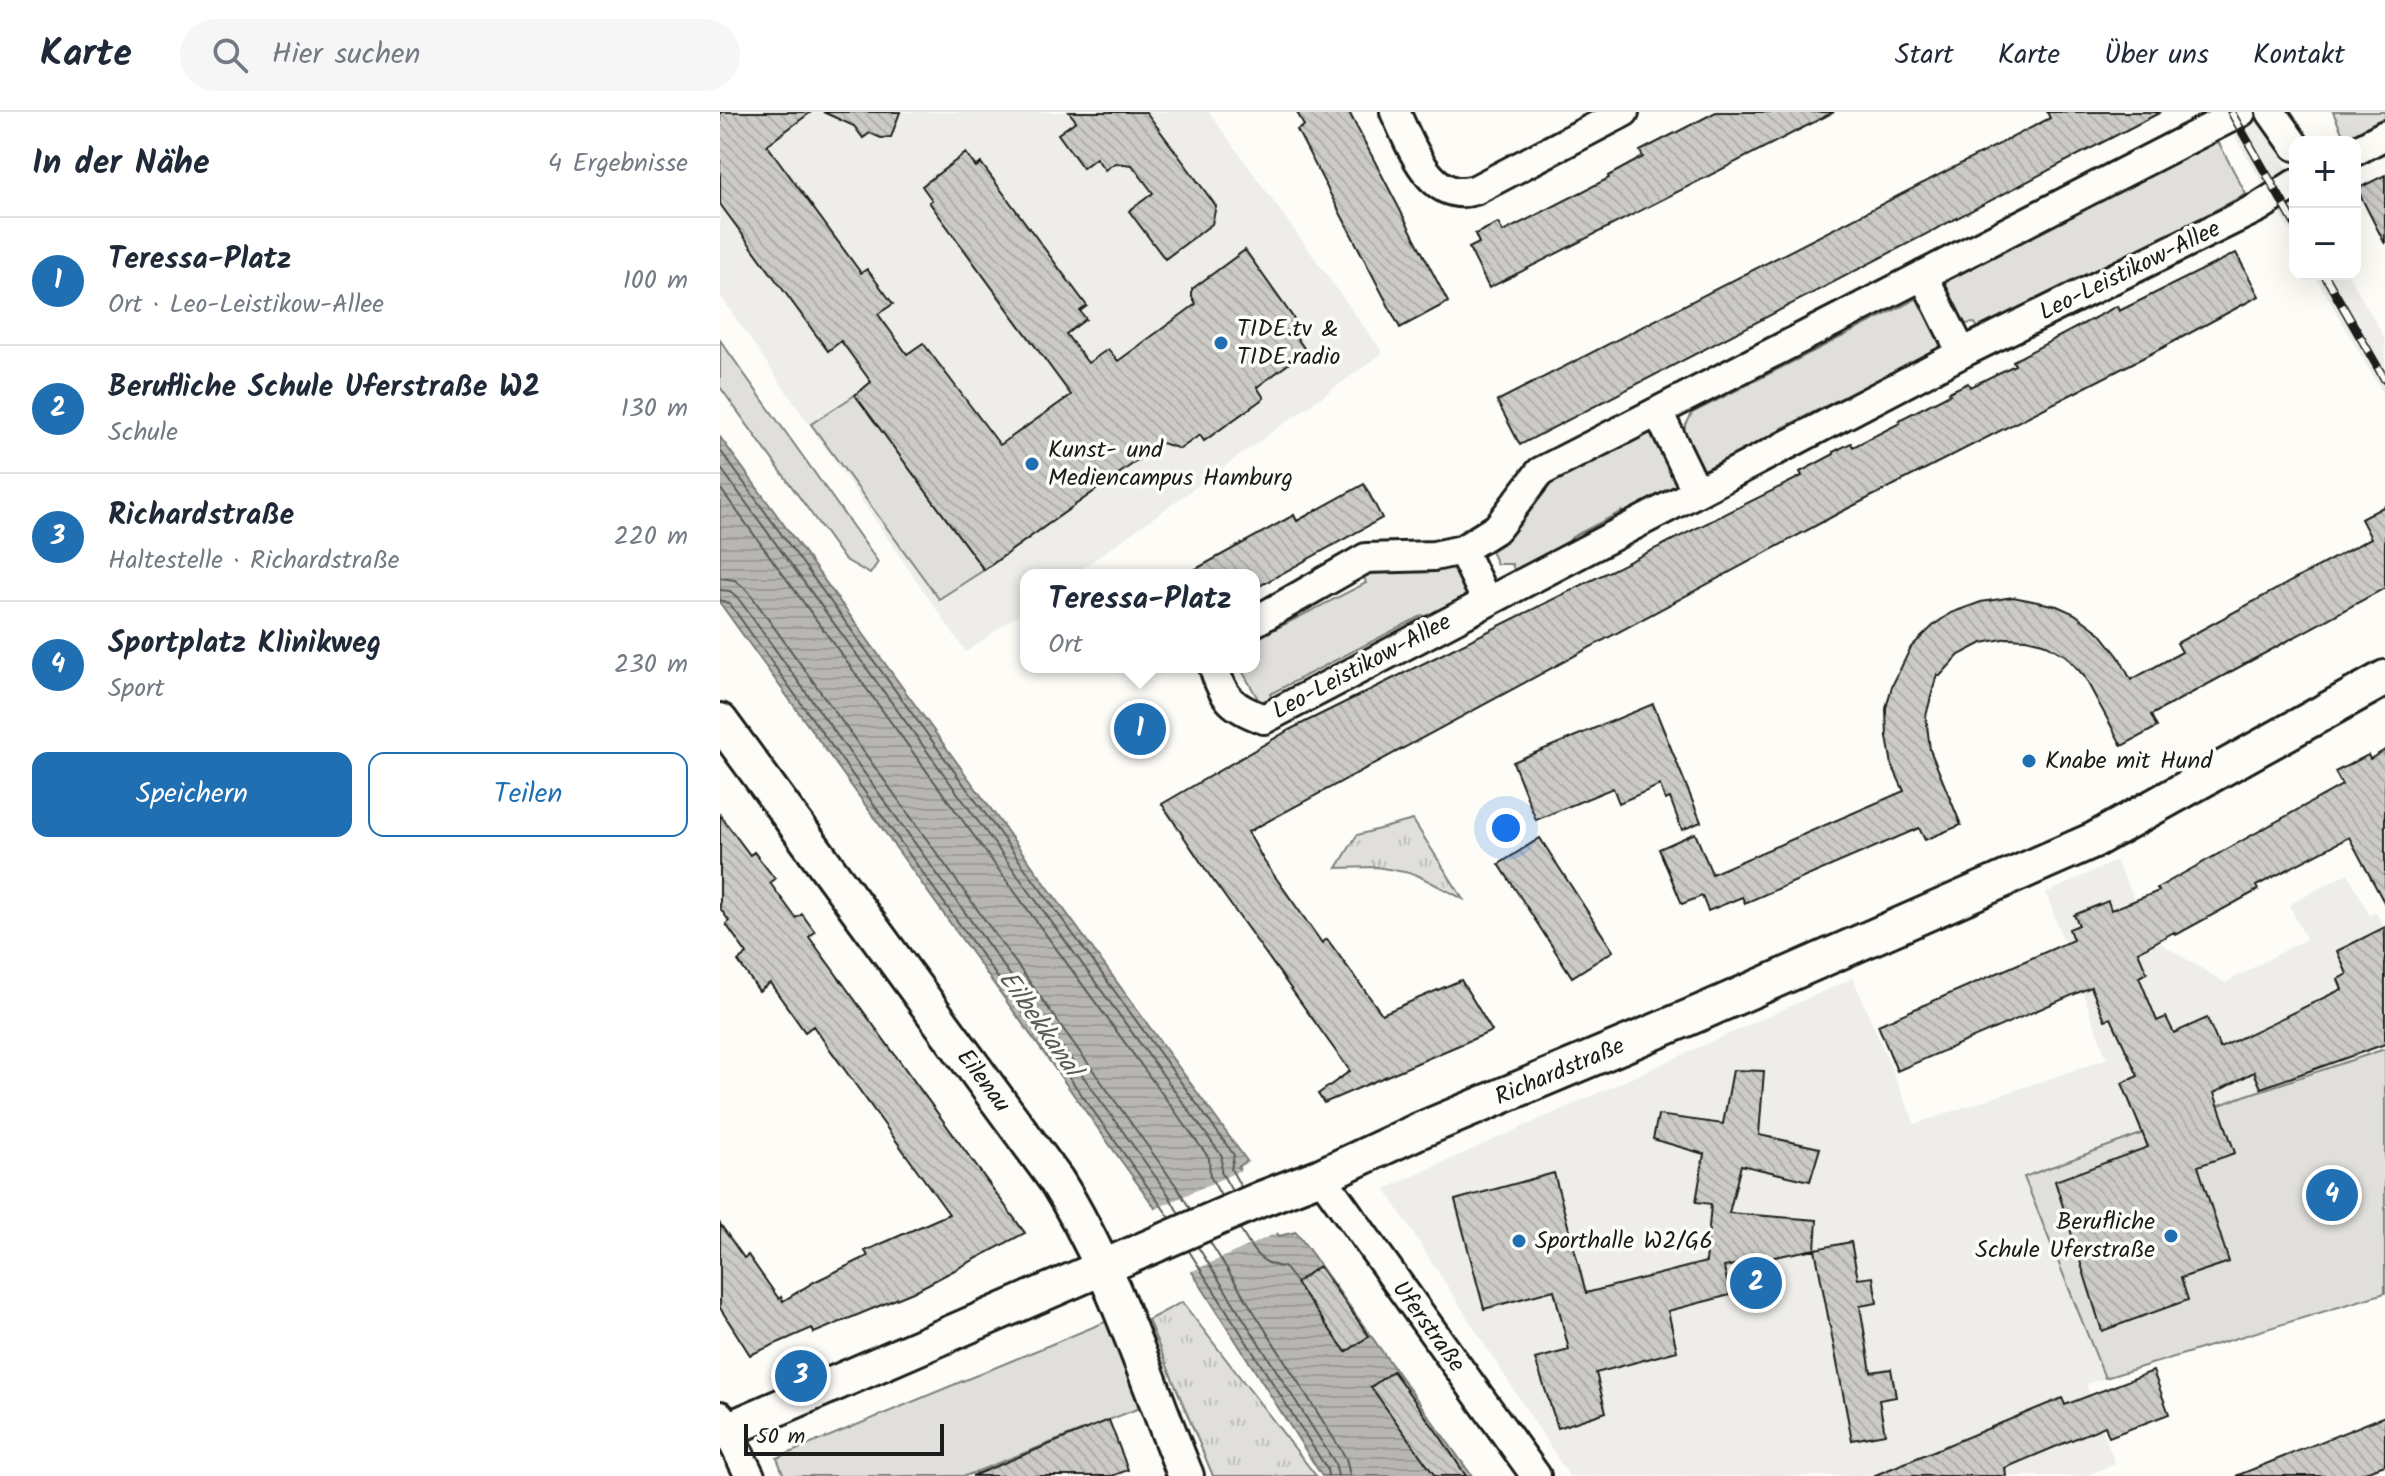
<!DOCTYPE html>
<html lang="de">
<head>
<meta charset="utf-8">
<style>
	:root { --surface:#fff; --page:#f6f6f7; --text:#1f2937; --muted:#747a83; --line:#e0e1e3; --accent:#1f6fb2 }
	body { margin:0; font-family:Kalam,sans-serif; background:var(--page); color:var(--text) }
	.controls { position:absolute; right:24px; top:24px; display:grid; overflow:hidden; border-radius:16px; box-shadow:0 8px 32px #0002 }
	.controls button { width:72px; height:72px; display:grid; place-items:center; padding:0; border:0; border-bottom:2px solid var(--line); background:var(--surface); color:var(--text); font:40px sans-serif }
	.scale { position:absolute; left:24px; bottom:20px; width:200px; box-sizing:border-box; padding-left:8px; border:4px solid #1c1c1c; border-top:0; font-size:22px; line-height:28px; white-space:nowrap; color:#1c1c1c; -webkit-text-stroke:6px #fdfcf7; paint-order:stroke }
	.you { position:absolute; left:786px; top:716px; width:28px; height:28px; margin:-20px; border:6px solid #fff; border-radius:50%; background:#1a73e8; box-shadow:0 0 0 12px #1a73e833 }
	.badge { display:grid; place-items:center; width:52px; height:52px; border-radius:50%; background:var(--accent); color:#fff; font-size:26px; font-weight:700 }
	.pin { position:absolute; translate:-50% -50%; border:4px solid #fff; box-shadow:0 2px 8px #0006 }
	.popup { position:absolute; left:300px; top:457px; width:240px; height:104px; box-sizing:border-box; display:grid; place-content:center; border-radius:16px; background:var(--surface); filter:drop-shadow(0 2px 6px #0005); font-size:26px; white-space:nowrap; color:var(--muted) }
	.popup b { font-size:30px; color:var(--text) }
	.popup::after { content:''; position:absolute; left:50%; top:100%; margin-left:-16px; border:16px solid transparent; border-top-color:var(--surface) }
	.list { margin:0; padding:0; list-style:none }
	h2 { display:flex; justify-content:space-between; align-items:center; height:104px; margin:0; padding:0 32px; font-size:34px }
	h2 small { font-size:26px; font-weight:400; color:var(--muted) }
	.list li { display:grid; grid-template-columns:52px 1fr auto; gap:24px; align-items:center; box-sizing:border-box; height:128px; padding:0 32px; border-top:2px solid var(--line) }
	.list b { display:block; font-size:30px; white-space:nowrap }
	.list p { margin:0; font-size:26px; white-space:nowrap; color:var(--muted) }
	.list em { font-size:26px; font-style:normal; color:var(--muted) }
	.actions { display:flex; gap:16px; padding:24px 32px }
	.actions a { flex:1; padding:18px 0; border:2px solid var(--accent); border-radius:16px; text-align:center; font-size:28px; color:var(--accent) }
	.actions .main { background:var(--accent); color:#fff }
	.icon { flex:none; width:44px; height:44px; fill:none; stroke:currentColor; stroke-width:2; stroke-linecap:round; stroke-linejoin:round }
	.map { position:relative; flex:none; width:1665px; height:1364px; overflow:hidden }
	header { display:flex; align-items:center; gap:48px; box-sizing:border-box; height:112px; padding:0 40px; background:var(--surface); border-bottom:2px solid var(--line) }
	header strong { font-size:38px }
	nav { display:flex; gap:44px; margin-inline-start:auto; font-size:28px }
	.search { width:560px; height:72px; background:var(--page); display:flex; align-items:center; gap:20px; box-sizing:border-box; padding:0 28px; border-radius:44px; color:var(--muted); font-size:30px }
	main { display:flex }
	aside { flex:1; background:var(--surface) }
	.map>svg:first-child { display:block }
	.built { fill:#eeede9 }
	.green { fill:#e0dfdb; stroke:#7e7e7c; stroke-width:2 }
	.park { fill:url(#park-tufts); stroke:#7e7e7c; stroke-width:2 }
	.water { fill:url(#water-rules); stroke:#797876; stroke-width:2 }
	.pier { fill:#fdfcf7 }
	.lines { fill:none; stroke-linecap:round; stroke-linejoin:round }
	.shore { stroke:#5a5a58; stroke-width:2 }
	.building { fill:url(#building-back-hatch); stroke:#1c1c1c; stroke-width:2 }
	.minor-casing { stroke:#1c1c1c; stroke-width:34 }
	.tertiary-casing { stroke:#1c1c1c; stroke-width:40 }
	.minor { stroke:#fdfcf7; stroke-width:28 }
	.tertiary { stroke:#fdfcf7; stroke-width:34 }
	.rail-casing { stroke:#1c1c1c; stroke-width:9 }
	.rail { stroke:#fdfcf7; stroke-width:6; stroke-dasharray:18; stroke-linecap:butt }
	.poi-dot { fill:#1f6fb2; stroke:#fdfcf7; stroke-width:3 }
	.labels { text-anchor:middle; dominant-baseline:central; stroke-width:7; stroke-linejoin:round; paint-order:stroke }
	.street-label { font-size:24px; fill:#1c1c1c; stroke:#fdfcf7 }
	.poi-label { font-size:24px; fill:#1c1c1c; stroke:#fdfcf7; text-anchor:start }
	.water-label { font-size:26px; font-style:italic; fill:#5a5a58; stroke:#fdfcf7 }
</style>
</head>
<body>
<header>
<strong>Karte</strong>
<div class="search"><svg class="icon" aria-label="search" viewBox="0 0 24 24"><circle cx="10" cy="10" r="6"/><path d="M15 15l6 6"/></svg>Hier suchen</div>
<nav><a>Start</a><a>Karte</a><a>Über uns</a><a>Kontakt</a></nav>
</header>
<main>
<aside>
<h2>In der Nähe<small>4 Ergebnisse</small></h2>
<ul class="list">
<li><span class="badge">1</span><div><b>Teressa-Platz</b><p>Ort · Leo-Leistikow-Allee</p></div><em>100 m</em></li>
<li><span class="badge">2</span><div><b>Berufliche Schule Uferstraße W2</b><p>Schule</p></div><em>130 m</em></li>
<li><span class="badge">3</span><div><b>Richardstraße</b><p>Haltestelle · Richardstraße</p></div><em>220 m</em></li>
<li><span class="badge">4</span><div><b>Sportplatz Klinikweg</b><p>Sport</p></div><em>230 m</em></li>
</ul>
<div class="actions"><a class="main">Speichern</a><a>Teilen</a></div>
</aside>
<div class="map">
<svg width="1665" height="1364" viewBox="0 0 1665 1364">
	<defs>
		<pattern id="park-tufts" width="24" height="20" patternUnits="userSpaceOnUse" patternTransform="scale(2)"><rect width="24" height="20" fill="#e0dfdb"/><path d="M3 7l-1-3M5 7V3M7 7l1-3M15 17l-1-3M17 17v-4M19 17l1-3" fill="none" stroke="#c0bfbb"/></pattern>
		<pattern id="water-rules" width="6" height="5" patternUnits="userSpaceOnUse" patternTransform="scale(2)"><rect width="6" height="5" fill="#b7b6b2"/><path d="M0 2.5h6" fill="none" stroke="#9d9c98"/></pattern>
		<pattern id="building-back-hatch" width="6" height="6" patternUnits="userSpaceOnUse" patternTransform="scale(2)"><rect width="6" height="6" fill="#cccbc8"/><path d="M-1 5l2 2M0 0l6 6M5-1l2 2" fill="none" stroke="#afaeab"/></pattern>
	</defs>
	<rect width="100%" height="100%" fill="#fdfcf7"/>
	<filter id="ink" filterUnits="userSpaceOnUse"><feTurbulence type="fractalNoise" baseFrequency=".0125" numOctaves="2"/><feDisplacementMap in="SourceGraphic" scale="16" xChannelSelector="R" yChannelSelector="G"/><feConvolveMatrix kernelMatrix="1 2 1 2 8 2 1 2 1" color-interpolation-filters="sRGB"/></filter>
	<g filter="url(#ink)">
		<!-- built -->
		<path class="built" d="M0,0H489L663,241L353,463H306V497L246,540L0,183Z
			M1501,0H1535L1575,70V128Z
			M1594,162H1628L1665,227V285Z
			M1396,749L1435,828L1505,871L1586,827L1569,793L1628,761L1649,803L1656,800L1665,818V934L1305,1065L1385,1266L1366,1272L1395,1352L1365,1364H849L665,1077L1133,866L1195,1012L1387,947L1326,781Z"/>
		<!-- green -->
		<path class="green" d="M1613,0H1665V11L1626,30Z
			M1493,20L1526,82L1262,224L1255,211L1243,212L1219,167Z
			M1202,184L1227,233L1062,316L1064,330L1021,343L980,361L961,323L972,301Z
			M0,228L158,450L150,462L124,447L0,275Z
			M135,283L264,458L219,487L91,312Z
			M932,321L957,372L907,410L902,399L852,425L836,446L796,463L792,452H777L769,435L793,419L821,373L880,336Z
			M738,454L756,488L708,512L703,503L550,582L554,590L543,596L520,555H534V528L646,471L642,460L651,456Z
			M1665,937V1181L1385,1266L1304,1065L1524,984Z
			M397,1205L430,1292L245,1364H64L57,1346Z"/>
		<!-- park -->
		<path class="park" d="M693,708L743,787L695,762L657,755L617,756L637,723Z
			M462,1190L596,1364H493L428,1208Z"/>
		<!-- water -->
		<path class="water" d="M0,325L527,1049L518,1055L559,1124L576,1120L752,1364H602L472,1160L433,1093L0,491Z"/>
		<!-- pier -->
		<path class="pier" d="M523,1057L559,1120L468,1161L433,1098Z"/>
		<g class="lines">
			<!-- shore -->
			<path class="shore" d="M0,338L514,1043L511,1057L521,1075
				M0,355L502,1044L501,1060L512,1079
				M0,376L489,1046L490,1064L501,1084
				M0,466L15,468L28,479L457,1075L470,1097
				M0,478L10,479L18,486L448,1082L459,1102
				M0,488L10,492L450,1106
				M520,1117C532,1137 539,1153 564,1155L575,1169
				M490,1130L626,1346L630,1364
				M478,1135L615,1351L618,1364
				M469,1139L607,1357L608,1364"/>
		</g>
		<!-- building -->
		<path class="building" d="M0,0H91L47,33L141,161L147,157L173,192L158,202L187,242L203,231L280,333L351,283L209,90L212,88L202,74L246,41L256,55L261,51L367,194L360,199L366,207L346,222L368,251L388,237L398,249L476,192L472,185V177L525,138L582,218L575,223L586,239L537,275L544,286L484,329L480,323L460,337L442,331L264,458L135,283L151,270L121,229L108,239L0,92Z
			M103,0H180L171,25L161,26L150,21L143,26L134,14Z
			M349,0H426L496,94L492,112L445,147L409,99L433,81L412,53L395,51L385,58L376,46L363,56L338,22L356,9Z
			M577,0H629L728,190L680,216L577,18L584,14Z
			M996,0H1114L769,176L749,136L759,131L755,122L778,111L783,120L889,66L888,64L923,45L920,39Z
			M1327,0H1441L800,333L777,289L1330,6Z
			M1665,63V132L1637,77Z
			M1516,141L1539,184L1442,236L1121,400L528,720L544,749L602,831L607,827L662,902L741,868L772,919L604,991L598,982L630,959L490,764L442,692L569,618L1082,364L1080,360L1114,342L1113,340L1131,331L1133,335L1180,311L1179,308L1230,282L1229,280L1248,271L1250,275L1295,253L1293,249L1397,194L1399,199Z
			M644,372L662,406L534,477V463H465L574,403L577,409Z
			M1665,394V476L1431,603L1437,615L1402,634L1364,564L1346,544L1323,531L1306,527L1288,526L1262,531L1239,543L1220,564L1217,562L1206,604L1210,638L1241,713L1205,728L1199,716L1025,791L1022,785L988,799L982,784L962,792L939,737L975,721L992,762L1184,679L1172,653L1167,625L1166,596L1172,574L1191,535L1215,512L1231,501L1261,490L1293,485L1337,494L1355,502L1380,521L1399,545L1411,568L1462,540L1457,531L1651,426L1641,407Z
			M933,592L981,710L962,718L950,686L945,688L940,673L899,691L893,676L816,708L793,650Z
			M1665,638V792L1629,725L1536,774L1538,778L1456,823L1454,820L1418,840L1427,861L1419,865L1437,909L1446,905L1454,921L1487,906L1500,936L1622,877L1618,867L1627,862L1617,839L1665,815V932L1541,976L1534,960L1494,981L1515,1041L1478,1054L1509,1150L1461,1166L1468,1188L1382,1219L1335,1069L1428,1035L1402,971L1418,964L1391,906L1385,908L1371,875L1177,959L1158,913L1353,828L1349,817L1359,813L1354,803L1388,789L1391,798L1439,779L1437,776L1622,673L1615,660L1648,643L1650,647Z
			M0,703L30,743L34,740L55,767L50,771L76,806L82,802L95,820L89,825L305,1121L193,1180L94,1221L92,1216L30,1243L0,1196V1112L24,1146L28,1143L59,1187L61,1185L63,1189L94,1170L148,1144L145,1139L229,1102L93,914L85,920L50,871L39,879L18,849L27,842L6,812L9,809L0,796Z
			M820,726L893,839L852,865L779,752Z
			M1013,958L1044,959L1039,1023L1100,1036L1090,1069L1021,1053L1009,1101L1097,1108L1095,1137L1004,1155L1010,1183L948,1199L957,1239L876,1261L886,1300L838,1316L815,1247L849,1238L834,1178L764,1197L735,1088L834,1061L866,1181L986,1150L991,1092L976,1090L984,1042L933,1027L938,1003L1003,1012Z
			M1131,1130L1138,1167L1153,1165L1157,1191L1140,1194L1151,1260L1171,1257L1176,1285L1159,1288L1165,1322L1132,1328L1095,1137Z
			M599,1154L649,1224L626,1240L576,1171Z
			M673,1259L721,1326L746,1364H715L651,1275Z
			M1433,1259L1449,1302L1389,1325L1385,1314L1285,1356L1286,1364H1153L1342,1286L1345,1293Z
			M1665,1304V1353L1633,1364H1516Z
			M389,1308L408,1358L392,1364H252Z"/>
		<g class="lines">
			<defs>
				<path id="minor" d="M675,0C691,32 709,92 755,78L904,0
					M1551,0L1575,34
					M1635,39L1665,23
					M1203,163L1242,241
					M938,300L977,380
					M742,438L767,490
					M534,510L646,446L714,444L742,438L777,416L820,360L1521,0
					M494,555C503,587 513,596 544,607L1242,241L1539,95L1575,72
					M601,1064L816,1364
					M0,1304L30,1364"/>
				<path id="tertiary" d="M0,609L336,1068C394,1160 425,1264 466,1364
					M0,1321L541,1087L601,1064L696,1020L982,900L1374,728L1665,566"/>
			</defs>
			<!-- minor casing -->
			<use href="#minor" class="minor-casing"/>
			<!-- tertiary casing -->
			<use href="#tertiary" class="tertiary-casing"/>
			<!-- minor -->
			<use href="#minor" class="minor"/>
			<!-- tertiary -->
			<use href="#tertiary" class="tertiary"/>
			<defs>
				<path id="rail" d="M1511,0L1575,112
					M1604,162L1665,268"/>
			</defs>
			<!-- rail casing -->
			<use href="#rail" class="rail-casing"/>
			<!-- rail -->
			<use href="#rail" class="rail"/>
		</g>
	</g>
	<!-- markers -->
	<g class="poi-dot">
		<circle cx="501" cy="231" r="8"/>
		<circle cx="312" cy="352" r="8"/>
		<circle cx="1309" cy="649" r="8"/>
		<circle cx="1451" cy="1124" r="8"/>
		<circle cx="799" cy="1129" r="8"/>
	</g>
	<g class="labels">
		<!-- street labels -->
		<g class="street-label">
			<text transform="translate(1410 159) rotate(-26)">Leo-Leistikow-Allee</text>
			<text transform="translate(642 555) rotate(-28)">Leo-Leistikow-Allee</text>
			<text transform="translate(840 960) rotate(-23)">Richardstraße</text>
			<text transform="translate(263 969) rotate(53)">Eilenau</text>
			<text transform="translate(708 1215) rotate(54)">Uferstraße</text>
		</g>
		<!-- poi labels -->
		<g class="poi-label">
			<text x="517" y="217">TIDE.tv &amp;<tspan x="517" dy="28">TIDE.radio</tspan></text>
			<text x="328" y="338">Kunst- und<tspan x="328" dy="28">Mediencampus Hamburg</tspan></text>
			<text x="1325" y="649">Knabe mit Hund</text>
			<text x="1435" y="1110" text-anchor="end">Berufliche<tspan x="1435" dy="28">Schule Uferstraße</tspan></text>
			<text x="815" y="1129">Sporthalle W2/G6</text>
		</g>
		<!-- water labels -->
		<g class="water-label">
			<text transform="translate(319 912) rotate(55)">Eilbekkanal</text>
		</g>
	</g>
</svg>
<div class="controls">
<button>+</button>
<button>−</button>
</div>
<div class="scale">50 m</div>
<div class="you"></div>
<div class="pin badge" style="left:420px;top:617px">1</div>
<div class="popup"><b>Teressa-Platz</b>Ort</div>
<div class="pin badge" style="left:1036px;top:1171px">2</div>
<div class="pin badge" style="left:81px;top:1264px">3</div>
<div class="pin badge" style="left:1612px;top:1083px">4</div>
</div>
</main>
</body>
</html>
